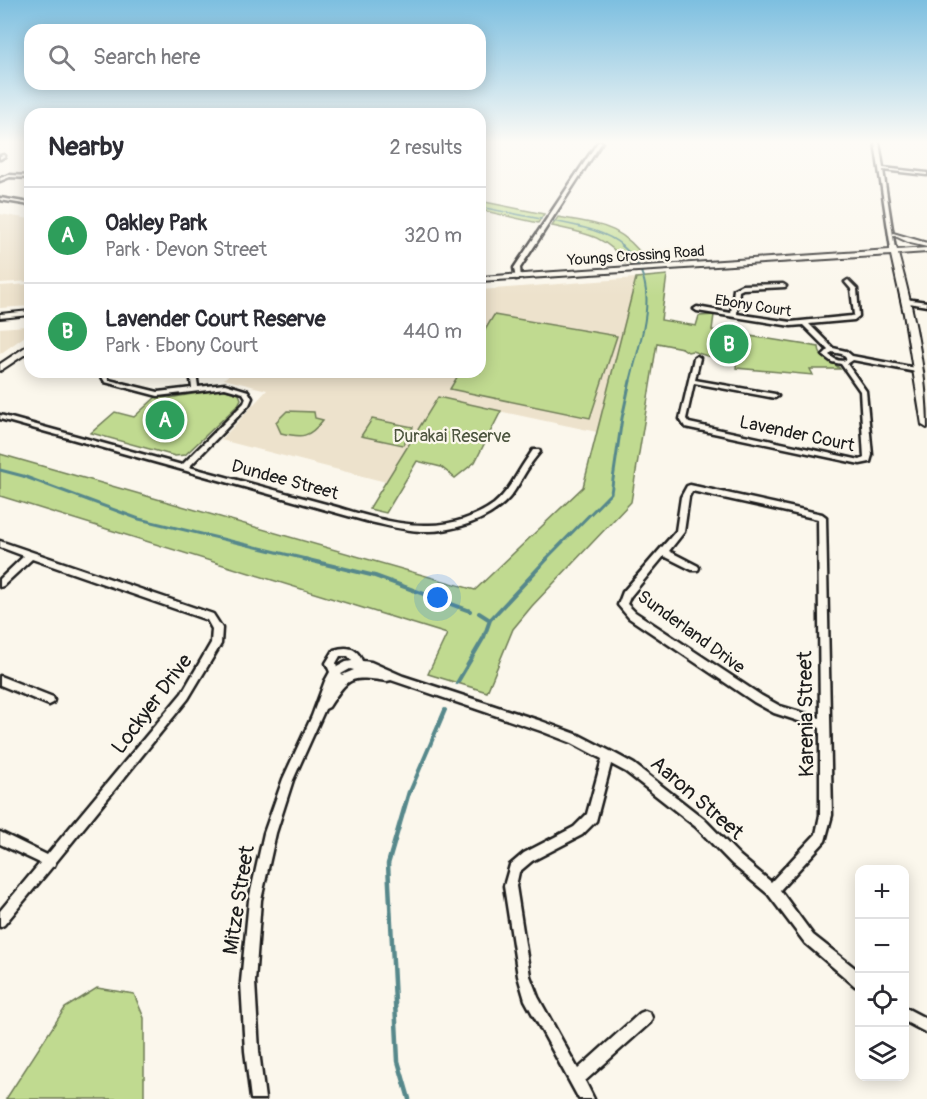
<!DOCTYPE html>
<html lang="en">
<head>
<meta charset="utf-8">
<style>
	:root { --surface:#fff; --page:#f2f2f3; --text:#2b2b33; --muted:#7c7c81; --line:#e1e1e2; --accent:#1f6fb2 }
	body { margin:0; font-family:Pangolin,sans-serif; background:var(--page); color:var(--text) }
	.controls { position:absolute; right:18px; bottom:18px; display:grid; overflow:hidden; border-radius:12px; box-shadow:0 3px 15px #0003 }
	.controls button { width:54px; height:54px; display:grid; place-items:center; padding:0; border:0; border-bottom:2px solid var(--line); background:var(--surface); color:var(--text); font:30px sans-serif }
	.you { position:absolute; left:438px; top:598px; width:21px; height:21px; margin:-15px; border:4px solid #fff; border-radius:50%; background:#1a73e8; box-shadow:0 0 0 9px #1a73e833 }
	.badge { display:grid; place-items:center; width:39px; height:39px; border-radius:50%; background:var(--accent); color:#fff; font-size:20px; font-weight:700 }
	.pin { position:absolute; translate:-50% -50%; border:3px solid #fff; box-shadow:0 2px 6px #0006 }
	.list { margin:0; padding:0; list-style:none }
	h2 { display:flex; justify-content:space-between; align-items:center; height:78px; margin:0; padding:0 24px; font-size:26px }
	h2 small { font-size:20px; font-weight:400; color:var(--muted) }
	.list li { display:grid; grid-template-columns:39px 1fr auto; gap:18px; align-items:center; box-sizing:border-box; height:96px; padding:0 24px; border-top:2px solid var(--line) }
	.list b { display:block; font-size:22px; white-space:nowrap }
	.list p { margin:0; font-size:20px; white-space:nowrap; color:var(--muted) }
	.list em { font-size:20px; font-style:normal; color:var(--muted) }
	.icon { flex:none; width:33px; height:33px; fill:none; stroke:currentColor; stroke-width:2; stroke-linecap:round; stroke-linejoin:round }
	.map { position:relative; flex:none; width:927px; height:1099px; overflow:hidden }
	.search { position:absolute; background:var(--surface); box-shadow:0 3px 15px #0003; left:24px; top:24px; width:462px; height:66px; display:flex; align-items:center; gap:15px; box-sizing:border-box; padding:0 21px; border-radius:18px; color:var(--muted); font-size:22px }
	.panel { position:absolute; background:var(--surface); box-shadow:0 3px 15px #0003; left:24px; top:108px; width:462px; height:270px; border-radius:18px }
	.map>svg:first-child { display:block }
	.built { fill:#ede2cc }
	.green { fill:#c0da90; stroke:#6e7b56; stroke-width:1.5 }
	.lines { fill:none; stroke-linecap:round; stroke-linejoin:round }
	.stream-far4 { stroke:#57888b; stroke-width:1.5 }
	.stream-far3 { stroke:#57888b; stroke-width:2 }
	.stream-far2 { stroke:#57888b; stroke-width:3 }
	.stream-far1 { stroke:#57888b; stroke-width:4 }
	.stream { stroke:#57888b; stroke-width:4.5 }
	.street-casing { stroke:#1c1c1c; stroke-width:5 }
	.secondary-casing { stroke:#1c1c1c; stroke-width:4 }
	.street { fill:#fbf7ec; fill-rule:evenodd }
	.secondary { fill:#fbf7ec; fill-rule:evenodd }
	.labels { text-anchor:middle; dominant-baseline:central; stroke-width:4.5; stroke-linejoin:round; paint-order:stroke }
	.far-street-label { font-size:15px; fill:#1c1c1c; stroke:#fbf7ec }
	.street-label { font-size:18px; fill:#1c1c1c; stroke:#fbf7ec }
	.park-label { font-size:18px; fill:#4d553f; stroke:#fbf7ec }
	.near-street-label { font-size:21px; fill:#1c1c1c; stroke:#fbf7ec }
</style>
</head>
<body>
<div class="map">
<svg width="927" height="1099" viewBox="0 0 927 1099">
	<rect width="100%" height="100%" fill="#fbf7ec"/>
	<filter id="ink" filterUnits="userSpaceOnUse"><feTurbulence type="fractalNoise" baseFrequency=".0167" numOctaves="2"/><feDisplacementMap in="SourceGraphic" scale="12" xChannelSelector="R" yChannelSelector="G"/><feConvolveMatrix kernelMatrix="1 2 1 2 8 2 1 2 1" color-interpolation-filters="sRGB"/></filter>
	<g filter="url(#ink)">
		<!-- built -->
		<path class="built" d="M0,214L30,219V281L0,283Z
			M636,278L597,432L438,398L386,482L221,440L267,390L224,379L232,372H480V290Z
			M30,284V306L0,308V286Z
			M27,326L30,329L28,334L0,354V328Z"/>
		<!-- green -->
		<path class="green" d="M480,201L544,214L538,223L480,210Z
			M558,217C601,225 621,224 648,262L625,263C606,235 584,233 552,226Z
			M667,275L661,320L696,326L699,316L714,315L712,330L819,347C820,360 833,361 840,369H810L813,375L736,368L737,359L707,356L692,351L688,352L682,348L657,343L631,502L532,606L513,629L487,692L428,674L447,634L0,496V454L475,590L583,487L636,278Z
			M494,315L617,336L590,418L450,389L460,372H480V338Z
			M222,389L239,394L241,399L238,405L185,455L175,456L91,433L115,412L134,417L156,397L169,398Z
			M438,397L501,411L475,462L455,478L441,467L417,461L386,513L369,509Z
			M287,411L314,412L315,418L323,420C309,438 302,438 281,433L276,422Z
			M372,419L413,427L403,445L361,436Z
			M97,988L134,994L144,1018V1099H6L65,1008Z"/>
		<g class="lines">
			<!-- stream-far4 -->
			<path class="stream-far4" d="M480,207L541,219
				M553,221C577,226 604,230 623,246"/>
			<!-- stream-far3 -->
			<path class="stream-far3" d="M621,245C665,282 641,334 630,382"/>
			<!-- stream-far2 -->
			<path class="stream-far2" d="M0,470L23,476L139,519L310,560
				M545,560L611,493L622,418L630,381"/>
			<!-- stream-far1 -->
			<path class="stream-far1" d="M304,559L375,576L470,611
				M479,613L490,620
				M457,683L484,637L490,620L547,559
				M409,794L445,710"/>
			<!-- stream -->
			<path class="stream" d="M409,1099L398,1061L388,864L409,792"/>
			<defs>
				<path id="street" d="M598,142H602L520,268L521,278L516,279L514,268Z
					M875,142H879L883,168L927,173V175L883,170L895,249L893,250L891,249Z
					M3,155L5,156L0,159V156Z
					M9,175L30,176V178L10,177L0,181V178Z
					M0,198L30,203V205L0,200Z
					M848,280L857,289L859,316L854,320L809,324L833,348L846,351L852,356L916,368L919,370L916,372L853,360L847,364L866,391L872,455L870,462L860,464L685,427L680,419L694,358L697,356L700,358L695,380L775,394L778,396L775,398L694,383L686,419L689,423L860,460L864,458L860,391L841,364L832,362L824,356L823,355L828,350L803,325L791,326L697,311L694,309L697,307L731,313L734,289L742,285L783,284L786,286L785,287L743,289L739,291L737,314L791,322L852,316L854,315L851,289L845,282ZM832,352L842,354L847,359C841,363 835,360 829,355Z
					M905,299L927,302V306L903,302V300Z
					M99,372H105L109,380L158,392L192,388L190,372H196L198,387L225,384L248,391L252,398L249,405L189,467C235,479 280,492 326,504C359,513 394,526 429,525C452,525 476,517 494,504C510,491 517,472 529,456L533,450H539L540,452C536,457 532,461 529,467C522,477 517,489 509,498C488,522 451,532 421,531C402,530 384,525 366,521L0,419V415L182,465L244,403L246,398L243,393L225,388L158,396L105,382Z
					M690,485L822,514L826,517L832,815L825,841L780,890L813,935L860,972V987L855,986L805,943L768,894L732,864L696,827L626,772L611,764L596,821L582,835L532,861L519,872L516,886L530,976L538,997L578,1069L640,1013L645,1011L650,1013L652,1018L650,1023L585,1081L594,1099H579L525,1000L518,976L504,886L510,865L524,853L574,827L587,814L602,759L572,743L541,731L391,680L387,681C350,676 349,676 329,707L325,709L293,780L276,833L261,900L255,982L259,1051L265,1099H251L245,1051L241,982L249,900L264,833L283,779L312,716L325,681L330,672L326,663L334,650C347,646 357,647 362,661L371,662L403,676L541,721L579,735L612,752L634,764L704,819L740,856L771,882L816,834L820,815V728L774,713L754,702L629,618L618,605L623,592L676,531L681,497L687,486ZM692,491L818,519L820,718L780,706L762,696L635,612L627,604L630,597L664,556L692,570H698L699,568L698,566L669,551L684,532L689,497ZM340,656H348L352,661L346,662L337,667L336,663ZM350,669L354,670L342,675L341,674Z
					M0,541L213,614L222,628L221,644L188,699L56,862L54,866L52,867L4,925L0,927V911L40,863L0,844V832L47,855L182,693L211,643L212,629L207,620L32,559L3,586L0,587V579L24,556L0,547Z
					M0,676L53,697L54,700L53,703L49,705L0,685Z
					M904,1007L927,1019V1033L904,1021Z"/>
				<path id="secondary" d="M893,233L927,243V247L910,243L893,235Z
					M890,247H896L897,250L927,248V252L898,254C913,308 927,372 927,428L922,425L904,314L891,255L480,281V277L890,250Z
					M30,311V315L0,318V314Z
					M30,344V351L0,371V364Z"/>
			</defs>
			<!-- street casing -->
			<use href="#street" class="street-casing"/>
			<!-- secondary casing -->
			<use href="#secondary" class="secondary-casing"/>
			<!-- street -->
			<use href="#street" class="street"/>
			<!-- secondary -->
			<use href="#secondary" class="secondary"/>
		</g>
	</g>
	<!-- sky -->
	<linearGradient id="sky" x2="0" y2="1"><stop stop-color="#7dbfe0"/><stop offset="0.48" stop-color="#fdfbf6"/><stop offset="1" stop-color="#fdfbf6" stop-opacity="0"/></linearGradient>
	<rect width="927" height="296" fill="url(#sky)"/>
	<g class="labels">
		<!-- far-street labels -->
		<g class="far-street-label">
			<text transform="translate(636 256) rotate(-4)">Youngs Crossing Road</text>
			<text transform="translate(753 306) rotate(9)">Ebony Court</text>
		</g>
		<!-- street labels -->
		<g class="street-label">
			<text transform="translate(797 434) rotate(12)">Lavender Court</text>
			<text transform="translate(285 480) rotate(15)">Dundee Street</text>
			<text transform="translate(691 632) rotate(36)">Sunderland Drive</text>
		</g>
		<!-- park labels -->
		<g class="park-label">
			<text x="452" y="436">Durakai Reserve</text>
		</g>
		<!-- near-street labels -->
		<g class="near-street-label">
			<text transform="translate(152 704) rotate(-53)">Lockyer Drive</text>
			<text transform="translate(806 714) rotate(-91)">Karenia Street</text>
			<text transform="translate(697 798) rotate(41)">Aaron Street</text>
			<text transform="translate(239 900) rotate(-81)">Mitze Street</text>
		</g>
	</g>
</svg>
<div class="controls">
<button>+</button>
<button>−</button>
<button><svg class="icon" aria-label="locate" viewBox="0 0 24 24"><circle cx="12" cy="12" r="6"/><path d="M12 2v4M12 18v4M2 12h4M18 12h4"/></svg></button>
<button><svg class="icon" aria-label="layers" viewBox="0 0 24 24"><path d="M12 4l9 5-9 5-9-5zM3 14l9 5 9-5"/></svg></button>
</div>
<div class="you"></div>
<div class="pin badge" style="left:165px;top:420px;background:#2e9e5b">A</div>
<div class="pin badge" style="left:729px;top:344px;background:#2e9e5b">B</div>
<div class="search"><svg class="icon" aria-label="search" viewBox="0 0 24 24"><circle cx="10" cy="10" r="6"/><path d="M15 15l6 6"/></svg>Search here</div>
<section class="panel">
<h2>Nearby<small>2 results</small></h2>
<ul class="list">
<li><span class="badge" style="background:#2e9e5b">A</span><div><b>Oakley Park</b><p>Park · Devon Street</p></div><em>320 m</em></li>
<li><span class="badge" style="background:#2e9e5b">B</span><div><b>Lavender Court Reserve</b><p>Park · Ebony Court</p></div><em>440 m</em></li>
</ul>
</section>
</div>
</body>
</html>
